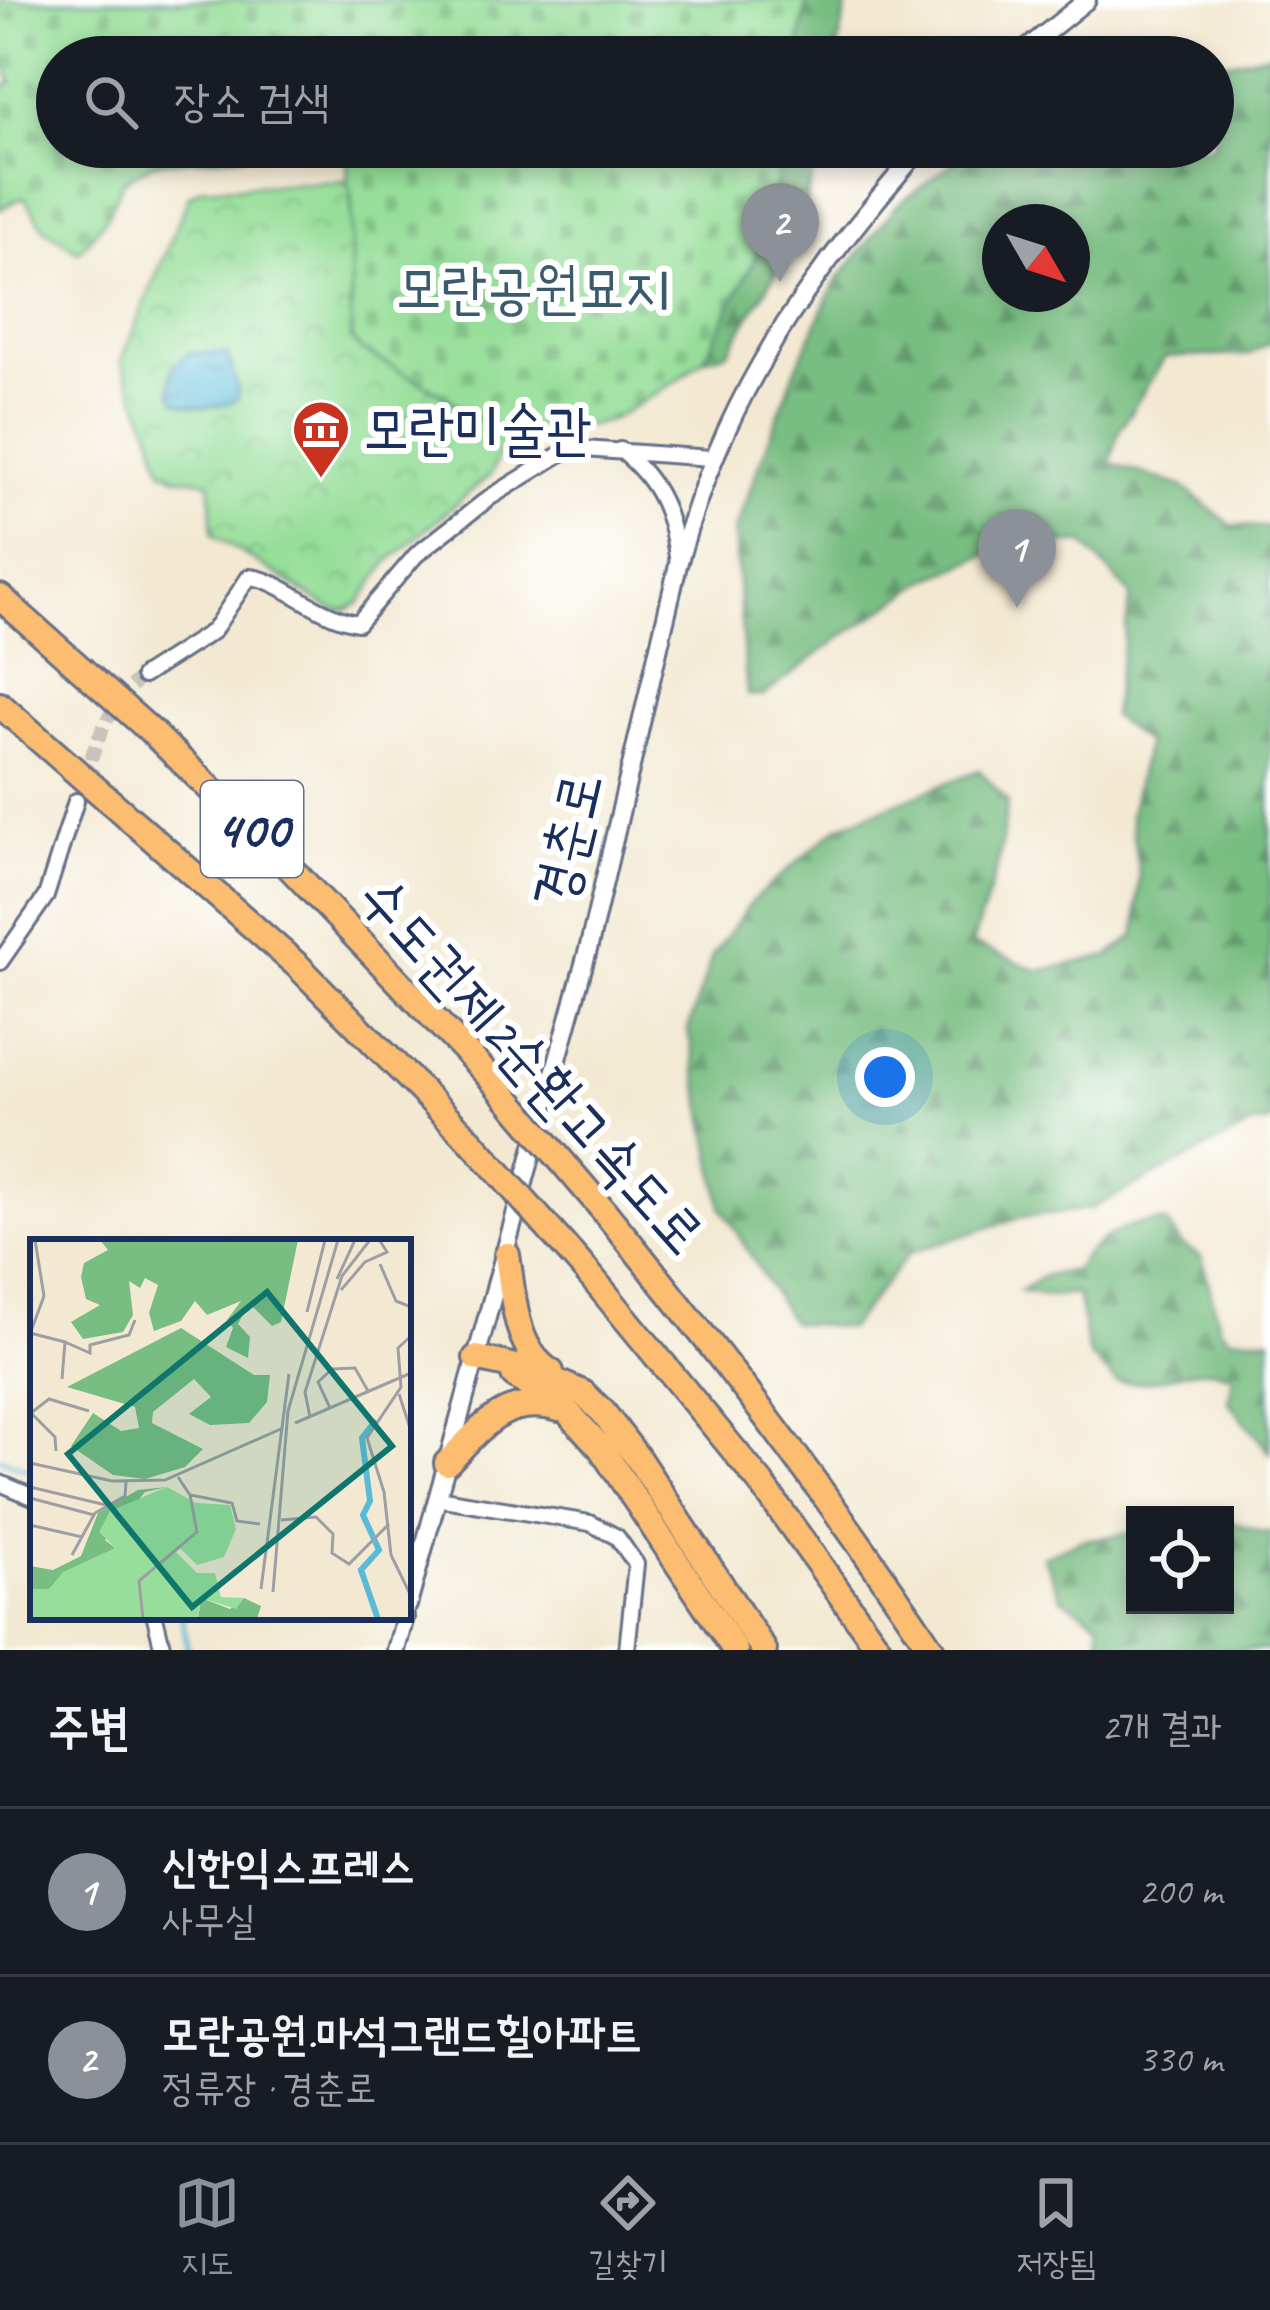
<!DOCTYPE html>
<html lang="ko">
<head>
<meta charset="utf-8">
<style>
	:root { --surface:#171b24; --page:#20242c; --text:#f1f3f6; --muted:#9ea1a6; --line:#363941; --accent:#8c9099 }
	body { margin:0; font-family:Caveat,"Poor Story",sans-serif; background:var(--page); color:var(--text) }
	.controls { position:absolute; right:36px; bottom:36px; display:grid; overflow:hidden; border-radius:0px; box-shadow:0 6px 18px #0003 }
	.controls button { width:108px; height:108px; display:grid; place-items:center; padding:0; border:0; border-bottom:3px solid var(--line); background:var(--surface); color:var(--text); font:60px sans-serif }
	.compass { position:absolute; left:982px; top:204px; width:108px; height:108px; border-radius:50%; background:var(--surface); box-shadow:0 6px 18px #0003; rotate:129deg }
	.you { position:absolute; left:885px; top:1077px; width:42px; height:42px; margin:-30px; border:9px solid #fff; border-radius:50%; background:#1a73e8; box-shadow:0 0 0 18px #1a73e833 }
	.badge { display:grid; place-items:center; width:78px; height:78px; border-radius:50%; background:var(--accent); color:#fff; font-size:39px; font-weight:700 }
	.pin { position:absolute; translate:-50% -99px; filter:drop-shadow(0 3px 6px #0008) }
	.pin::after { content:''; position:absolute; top:63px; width:42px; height:36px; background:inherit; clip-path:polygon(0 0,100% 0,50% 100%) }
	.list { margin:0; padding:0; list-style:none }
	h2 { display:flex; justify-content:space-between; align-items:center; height:156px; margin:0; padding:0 48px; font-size:51px }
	h2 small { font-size:39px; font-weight:400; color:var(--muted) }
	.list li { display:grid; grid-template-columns:78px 1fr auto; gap:36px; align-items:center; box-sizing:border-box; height:168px; padding:0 48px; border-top:3px solid var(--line) }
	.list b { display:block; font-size:45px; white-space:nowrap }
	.list p { margin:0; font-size:39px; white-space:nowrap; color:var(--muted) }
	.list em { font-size:39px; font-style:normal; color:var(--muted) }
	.icon { flex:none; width:66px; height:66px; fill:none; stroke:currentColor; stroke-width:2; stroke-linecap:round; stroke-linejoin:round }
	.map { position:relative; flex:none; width:1270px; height:1650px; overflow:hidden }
	.search { position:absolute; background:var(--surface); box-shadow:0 6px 18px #0003; left:36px; right:36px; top:36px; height:132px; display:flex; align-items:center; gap:30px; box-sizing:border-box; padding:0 42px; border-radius:66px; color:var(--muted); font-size:45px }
	.sheet { height:492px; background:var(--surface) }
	nav { display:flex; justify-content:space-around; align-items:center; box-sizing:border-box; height:168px; border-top:3px solid var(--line); background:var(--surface); font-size:33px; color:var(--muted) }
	nav a { display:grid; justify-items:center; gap:6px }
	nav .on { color:var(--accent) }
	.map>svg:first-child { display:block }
	.forest { fill:url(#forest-firs); stroke:#4a7670; stroke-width:3; fill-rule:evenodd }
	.cemetery { fill:url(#cemetery-stones); stroke:#58867c; stroke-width:3 }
	.park { fill:url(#park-crowns); stroke:#58867c; stroke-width:3 }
	.water { fill:url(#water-ripples); stroke:#3a759a; stroke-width:3 }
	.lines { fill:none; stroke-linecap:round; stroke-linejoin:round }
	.stream { stroke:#59bbd7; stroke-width:4.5 }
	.minor-tunnel { stroke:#c8c4bb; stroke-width:14; stroke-dasharray:14 7; stroke-linecap:butt }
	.minor-casing { stroke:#677087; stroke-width:20 }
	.tertiary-casing { stroke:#677087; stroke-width:22 }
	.motorway-casing { stroke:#677087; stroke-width:30 }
	.minor { stroke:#fff; stroke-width:14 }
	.tertiary { stroke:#fff; stroke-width:16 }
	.motorway { stroke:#fcbd6f; stroke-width:24 }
	.motorway-bridge-casing { stroke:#677087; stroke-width:30; stroke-linecap:butt }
	.motorway-bridge { stroke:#fcbd6f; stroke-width:24 }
	.labels { text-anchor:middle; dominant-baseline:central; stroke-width:12; stroke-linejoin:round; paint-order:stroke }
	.shield { fill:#fff; stroke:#5f6d8e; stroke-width:3 }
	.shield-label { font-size:54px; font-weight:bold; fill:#1b2f5e }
	.park-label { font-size:57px; fill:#3a5b6d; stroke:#fff }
	.poi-label { font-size:57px; fill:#1b2f5e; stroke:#fff; text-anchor:start }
	.street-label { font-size:57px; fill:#1b2f5e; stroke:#fff }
	.inset-river { fill:none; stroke:#59bbd7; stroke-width:6 }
	.inset-road { fill:none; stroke:#9d9fa4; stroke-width:3 }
	.view { fill:#0f766e; fill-opacity:0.15; stroke:#0f766e; stroke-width:6 }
	.inset-edge { fill:none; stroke:#1b2f5e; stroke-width:6 }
</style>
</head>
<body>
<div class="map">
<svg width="1270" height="1650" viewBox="0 0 1270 1650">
	<defs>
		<pattern id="forest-firs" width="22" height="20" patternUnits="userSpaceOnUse" patternTransform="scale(3)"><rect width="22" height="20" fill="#78bd81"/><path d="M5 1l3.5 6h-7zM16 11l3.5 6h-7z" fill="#629a6d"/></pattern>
		<pattern id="cemetery-stones" width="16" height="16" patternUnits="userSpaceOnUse" patternTransform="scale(3)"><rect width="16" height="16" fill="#96de99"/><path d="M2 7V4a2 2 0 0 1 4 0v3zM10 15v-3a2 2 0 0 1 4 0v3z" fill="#81bf86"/></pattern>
		<pattern id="park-crowns" width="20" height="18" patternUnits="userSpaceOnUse" patternTransform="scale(3)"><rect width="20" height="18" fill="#96de99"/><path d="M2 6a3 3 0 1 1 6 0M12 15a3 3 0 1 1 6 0" fill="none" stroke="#81bf86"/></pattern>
		<pattern id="water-ripples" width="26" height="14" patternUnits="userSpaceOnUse" patternTransform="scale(3)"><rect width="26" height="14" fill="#59bbd7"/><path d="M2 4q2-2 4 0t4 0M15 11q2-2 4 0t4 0" fill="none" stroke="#4998b2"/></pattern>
	</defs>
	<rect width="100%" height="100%" fill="#fff"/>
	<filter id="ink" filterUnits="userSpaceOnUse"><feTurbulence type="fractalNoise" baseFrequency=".00833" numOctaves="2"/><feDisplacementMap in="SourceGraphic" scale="24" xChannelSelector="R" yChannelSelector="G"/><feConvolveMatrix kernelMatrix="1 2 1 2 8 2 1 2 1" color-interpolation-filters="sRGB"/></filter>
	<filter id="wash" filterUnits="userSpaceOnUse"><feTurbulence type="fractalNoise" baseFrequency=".004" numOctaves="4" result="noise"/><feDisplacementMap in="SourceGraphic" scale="48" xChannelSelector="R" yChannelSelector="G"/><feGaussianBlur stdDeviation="2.7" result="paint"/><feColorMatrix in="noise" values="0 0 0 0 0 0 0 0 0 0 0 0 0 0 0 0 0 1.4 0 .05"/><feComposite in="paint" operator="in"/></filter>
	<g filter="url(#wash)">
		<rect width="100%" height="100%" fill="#f3e9d2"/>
		<!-- forest -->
		<path class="forest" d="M807,0H848L836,57H797Z
			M1270,53V343L1247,355L1165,357L1119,431L1110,463L1182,486L1231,525L1270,528V1123L1255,1124L1090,1209L1021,1217L909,1253L849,1328L791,1322L722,1208L688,1029L712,956L753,900L839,826L979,770L1008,802L998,864L972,944L1039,971L1109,956L1136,935L1139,874L1130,815L1146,743L1112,716L1131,595L1083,543L1015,542L929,579L837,640L763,696L747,695L734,532L795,371L835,283L897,205L974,147H1213V66ZM1000,222H1072V294H1000Z
			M782,147H818L806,205L791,248L728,352L704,359L767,234Z
			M1166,1222L1181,1244L1202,1258L1220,1328L1230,1337L1270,1338V1453L1229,1402L1233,1375C1203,1364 1185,1372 1156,1380C1144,1384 1129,1382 1116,1382L1089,1355L1077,1294L1051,1297L1020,1291L1044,1276L1075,1270C1092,1239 1130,1220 1166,1222Z
			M1225,1520L1266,1533L1270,1531V1650H1099L1100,1622L1062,1598L1043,1556L1082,1540L1135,1533V1605H1225Z"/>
		<!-- cemetery -->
		<path class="cemetery" d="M0,0H807L797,57H57V147H330L153,163L123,181L107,216L79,252L45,229L24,197L0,209V89L12,82L0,54Z
			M347,147H782L767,234L704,359L677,381L611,420L593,425L538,427L526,449L428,386L361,350L351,339Z"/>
		<!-- park -->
		<path class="park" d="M346,181L351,192V339L361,350L428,386L506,438L491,474L389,561L359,603L347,610H333L213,535L210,482L174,476L162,470L151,431L121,361L189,196L203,188Z"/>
		<!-- water -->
		<path class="water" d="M189,353H227L238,389L237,399C221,409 193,409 176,401L171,391L172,368Z"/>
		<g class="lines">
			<!-- stream -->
			<path class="stream" d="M0,1458L33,1472
				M182,1617L188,1650"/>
		</g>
	</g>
	<g filter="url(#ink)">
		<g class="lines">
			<!-- minor-tunnel -->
			<path class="minor-tunnel" d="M84,779C96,743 110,700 143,676"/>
			<defs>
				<path id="minor" d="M620,450C660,481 672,515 678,564
					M143,676L213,631L249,577C282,579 314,616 358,623L416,555L489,498L570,448L711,458
					M0,962L46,896L76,801
					M0,1483L33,1497
					M437,1498L590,1523L617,1537L636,1564L627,1650
					M155,1617L163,1650"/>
				<path id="tertiary" d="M1016,57L1087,0
					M408,1605L589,946L678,565C725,392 806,280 922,147
					M396,1650L405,1617"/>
				<path id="motorway" d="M0,597L153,733L273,850L489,1076
					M0,705L298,966L471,1141
					M600,1206C717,1350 830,1496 932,1650
					M507,1255C514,1295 513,1348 551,1372
					M589,1274L761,1483L880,1650
					M476,1358L529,1370L583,1393L603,1412L637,1457L764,1650
					M514,1375L567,1411L601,1448L735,1650
					M447,1463C481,1428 506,1393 559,1409"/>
			</defs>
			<!-- minor casing -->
			<use href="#minor" class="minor-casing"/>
			<!-- tertiary casing -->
			<use href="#tertiary" class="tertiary-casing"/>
			<!-- motorway casing -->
			<use href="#motorway" class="motorway-casing"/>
			<!-- minor -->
			<use href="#minor" class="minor"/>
			<!-- tertiary -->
			<use href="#tertiary" class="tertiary"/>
			<!-- motorway -->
			<use href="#motorway" class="motorway"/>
			<defs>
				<path id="motorway-bridge" d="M489,1076L600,1206
					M471,1141L589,1274"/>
			</defs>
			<!-- motorway-bridge casing -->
			<use href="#motorway-bridge" class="motorway-bridge-casing"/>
			<!-- motorway-bridge -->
			<use href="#motorway-bridge" class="motorway-bridge"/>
		</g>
	</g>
	<!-- icons -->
	<defs>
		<symbol id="museum-pin" viewBox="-11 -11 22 30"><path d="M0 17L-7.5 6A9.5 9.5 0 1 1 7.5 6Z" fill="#c8321e" stroke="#fff"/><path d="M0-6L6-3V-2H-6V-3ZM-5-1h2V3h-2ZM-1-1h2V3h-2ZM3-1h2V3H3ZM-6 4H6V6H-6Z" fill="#fff"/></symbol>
	</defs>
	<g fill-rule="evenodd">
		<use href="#museum-pin" x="288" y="396" width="66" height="90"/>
	</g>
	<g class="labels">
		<!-- shield labels -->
		<rect class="shield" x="201" y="781" width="102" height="96" rx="9"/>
		<g class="shield-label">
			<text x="252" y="829">400</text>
		</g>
		<!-- park labels -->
		<g class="park-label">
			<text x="533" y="288">모란공원묘지</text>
		</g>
		<!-- poi labels -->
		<g class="poi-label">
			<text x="363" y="429">모란미술관</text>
		</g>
		<!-- street labels -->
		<g class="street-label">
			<text transform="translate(567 840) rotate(-77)">경춘로</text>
			<text transform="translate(532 1065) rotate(48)">수도권제2순환고속도로</text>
		</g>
	</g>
	<!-- overview -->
	<g transform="translate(30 1239)">
		<rect width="381" height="381" fill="#f3e9d2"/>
		<path d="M70,1H268L251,83L242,87L219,64L208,85L220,98L218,119L196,108L203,89L197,81L211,62L177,76L165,62L151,82L124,92L119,74L128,46L115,39L110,49L99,42L103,76L93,93L53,100L41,83L70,66L56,60L51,38L54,24L78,11ZM151,89L224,136H240L237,163L219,184L180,186L159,175L181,158L164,140L123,173L122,184L173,210L155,228L115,240L83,236L41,207L63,174L91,192L109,189L105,168L37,148ZM137,248L115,253L75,301L85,309L19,350L0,380V327L23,331L51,317L68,274L108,251ZM171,359L200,370L214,359L231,367L227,380H168Z" fill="#78bd81"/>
		<path d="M137,248L166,264L169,293L146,313L167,334H185L191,358L214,359L206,370L171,359L168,380H1L3,350H19L33,333L85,309L69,293L80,272Z" fill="#96de99"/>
		<path d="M166,264L200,266L206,290L194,318L167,326L150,309L169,293Z" fill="#96de99"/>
		<path class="inset-river" d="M346,181L332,199L340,262L333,276L349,311L331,331L348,380"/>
		<path class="inset-road" d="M350,25L366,62L381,68M307,40L325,1M311,51L335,23L357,13L350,2M277,73L295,1M0,94L35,103L32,140M0,95L14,57L5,1M381,97L368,109L371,148L337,199L354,253L361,316L381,357M35,103L60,114V106L99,96L105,81M369,155L381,192M300,169L288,143L302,130L325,129L338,152M1,174L19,160L59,172M1,174L25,198L26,212M280,178L275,153L312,37L340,1M265,184L381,134M0,224L82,242L135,241L253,189M148,238L160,256L202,264L207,282L230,285M0,248L76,266M0,259L64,276M251,281L286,278L303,295L302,314L319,325L359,285M0,286L52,298M42,316L65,274L95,257L96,243M231,350L259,135M243,353L258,172L308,1M113,380L109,342L167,293L160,256"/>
		<path class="view" d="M237,53L362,207L162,368L38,215Z"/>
		<rect width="381" height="381" class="inset-edge"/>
	</g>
</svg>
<div class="controls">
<button><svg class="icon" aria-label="locate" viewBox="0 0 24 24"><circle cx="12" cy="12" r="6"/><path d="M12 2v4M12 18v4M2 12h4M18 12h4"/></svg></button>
</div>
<svg class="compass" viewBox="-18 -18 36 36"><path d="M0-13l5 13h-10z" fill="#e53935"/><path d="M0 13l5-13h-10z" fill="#9ea1a6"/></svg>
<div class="you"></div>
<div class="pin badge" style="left:1017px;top:608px">1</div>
<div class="pin badge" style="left:780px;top:282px">2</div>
<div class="search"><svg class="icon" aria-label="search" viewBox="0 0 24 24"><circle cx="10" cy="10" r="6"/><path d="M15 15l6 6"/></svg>장소 검색</div>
</div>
<section class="sheet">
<h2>주변<small>2개 결과</small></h2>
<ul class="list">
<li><span class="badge">1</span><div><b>신한익스프레스</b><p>사무실</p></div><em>200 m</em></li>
<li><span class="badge">2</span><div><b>모란공원.마석그랜드힐아파트</b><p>정류장 · 경춘로</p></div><em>330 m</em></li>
</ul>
</section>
<nav>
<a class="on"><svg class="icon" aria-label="map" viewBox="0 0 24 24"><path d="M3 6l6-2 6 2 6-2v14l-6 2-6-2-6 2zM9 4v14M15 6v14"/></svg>지도</a>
<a><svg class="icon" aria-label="directions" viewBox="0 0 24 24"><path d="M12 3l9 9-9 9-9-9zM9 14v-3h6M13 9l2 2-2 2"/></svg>길찾기</a>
<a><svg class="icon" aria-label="saved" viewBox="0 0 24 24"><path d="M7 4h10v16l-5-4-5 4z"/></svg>저장됨</a>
</nav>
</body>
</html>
